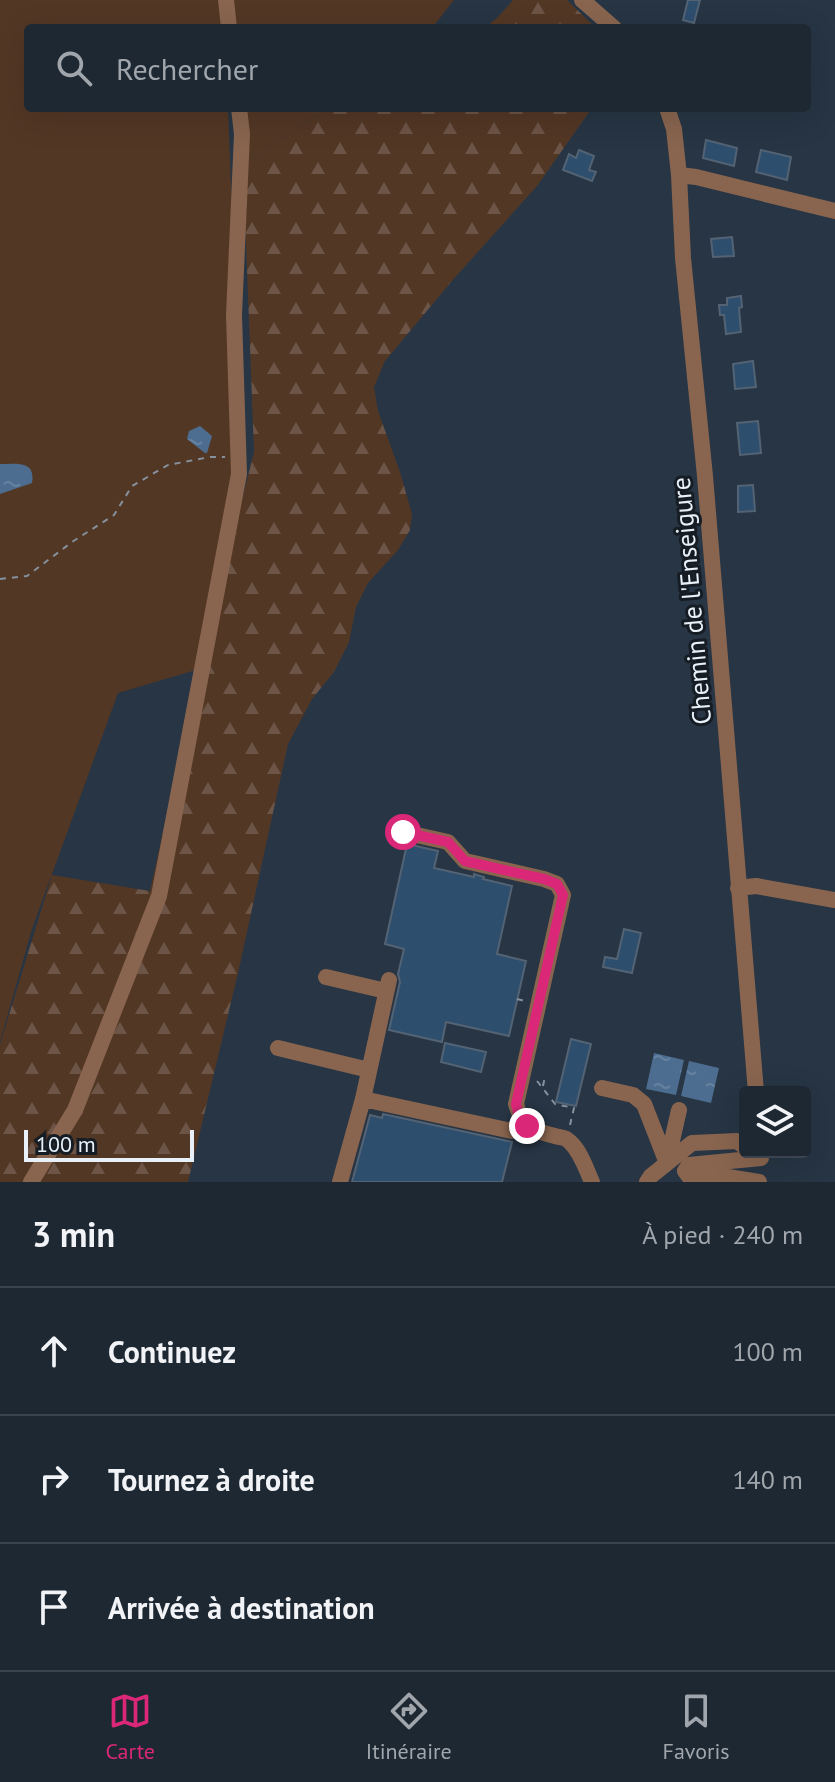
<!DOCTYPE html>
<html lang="fr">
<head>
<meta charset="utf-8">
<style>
	:root { --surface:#1d2833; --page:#2a343f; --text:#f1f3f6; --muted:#a0a6ac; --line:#3b444e; --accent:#db2777 }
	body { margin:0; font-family:"PT Sans",sans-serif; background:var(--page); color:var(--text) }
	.controls { position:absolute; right:24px; bottom:24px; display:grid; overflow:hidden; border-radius:8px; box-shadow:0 8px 32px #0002 }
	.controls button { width:72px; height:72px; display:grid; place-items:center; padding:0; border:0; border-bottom:2px solid var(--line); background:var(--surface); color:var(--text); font:40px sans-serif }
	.scale { position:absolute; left:24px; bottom:20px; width:170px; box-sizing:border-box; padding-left:8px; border:4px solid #e8f1fa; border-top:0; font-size:22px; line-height:28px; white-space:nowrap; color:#e8f1fa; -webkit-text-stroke:6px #161c23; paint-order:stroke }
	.stop { position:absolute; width:24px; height:24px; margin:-18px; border:6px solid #db2777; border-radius:50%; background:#fff }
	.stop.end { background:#db2777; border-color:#fff; box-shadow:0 2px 8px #0008 }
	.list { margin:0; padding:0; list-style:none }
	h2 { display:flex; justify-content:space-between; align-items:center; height:104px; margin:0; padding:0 32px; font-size:34px }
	h2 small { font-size:26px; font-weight:400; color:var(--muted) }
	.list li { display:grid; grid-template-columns:52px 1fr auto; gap:24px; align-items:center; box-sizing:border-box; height:128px; padding:0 32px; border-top:2px solid var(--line) }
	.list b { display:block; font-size:30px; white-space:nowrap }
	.list em { font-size:26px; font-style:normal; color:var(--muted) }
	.icon { flex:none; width:44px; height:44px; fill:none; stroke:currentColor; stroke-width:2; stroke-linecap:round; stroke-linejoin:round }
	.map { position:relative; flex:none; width:835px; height:1182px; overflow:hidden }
	.search { position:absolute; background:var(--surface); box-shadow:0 8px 32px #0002; left:24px; right:24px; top:24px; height:88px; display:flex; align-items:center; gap:20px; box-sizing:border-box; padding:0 28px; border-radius:8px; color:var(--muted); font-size:30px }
	.sheet { height:488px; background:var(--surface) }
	nav { display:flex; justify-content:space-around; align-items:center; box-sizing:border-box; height:112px; border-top:2px solid var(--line); background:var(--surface); font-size:22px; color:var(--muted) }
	nav a { display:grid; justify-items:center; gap:4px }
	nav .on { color:var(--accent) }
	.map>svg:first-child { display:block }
	.grass { fill:#533725 }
	.forest { fill:url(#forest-firs) }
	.water { fill:url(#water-ripples) }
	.building { fill:#2e4e6e; stroke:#536373; stroke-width:2 }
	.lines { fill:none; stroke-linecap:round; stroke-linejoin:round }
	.path { stroke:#86919e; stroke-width:2; stroke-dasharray:6 6; stroke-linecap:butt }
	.minor { stroke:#89654f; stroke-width:16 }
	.route { stroke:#db2777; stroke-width:10 }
	.labels { text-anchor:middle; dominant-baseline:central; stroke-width:6; stroke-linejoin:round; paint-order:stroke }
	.street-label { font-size:26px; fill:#e8f1fa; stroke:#161c23 }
</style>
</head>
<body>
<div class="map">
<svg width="835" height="1182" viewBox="0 0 835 1182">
	<defs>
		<pattern id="forest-firs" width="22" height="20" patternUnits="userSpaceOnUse" patternTransform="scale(2)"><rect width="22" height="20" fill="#533725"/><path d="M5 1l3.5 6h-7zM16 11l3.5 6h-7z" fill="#6c5446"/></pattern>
		<pattern id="water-ripples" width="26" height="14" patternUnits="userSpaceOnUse" patternTransform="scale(2)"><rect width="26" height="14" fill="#4c6d8f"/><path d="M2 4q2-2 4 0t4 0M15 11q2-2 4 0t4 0" fill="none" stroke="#6682a0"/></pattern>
	</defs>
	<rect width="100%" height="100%" fill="#273544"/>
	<!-- grass -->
	<path class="grass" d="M0,0H224L225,28H28V108H228L242,458L196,670L118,693L32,929L0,1042Z
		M230,0H454L432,28H232Z
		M239,108H330L243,164Z"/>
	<!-- forest -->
	<path class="forest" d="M513,0H567L596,28H485L498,17Z
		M330,108H379L385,112L391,108H592L537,186L451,282L385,361L374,387L378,411L400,472L412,514L410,530L398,550L368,583L356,607L349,642L334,672L312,699L288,744L238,973L188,1182H0V1044L52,875L150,891L193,696L254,452L243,164Z"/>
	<!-- water -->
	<path class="water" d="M200,426L212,436L207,453H205L187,439L189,431Z
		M0,464C16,464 36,460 32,483L0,494Z
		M654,1053L684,1060L676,1095L646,1089Z
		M689,1061L719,1068L711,1103L681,1096Z"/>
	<!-- building -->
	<path class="building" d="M688,0H700L694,23L683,20Z
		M706,140L737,148L734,166L703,158Z
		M579,150L594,156L589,170L596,172L592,181L563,170L569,154L576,158Z
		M761,150L791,157L787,180L756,172Z
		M732,237L734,256L713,257L711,239Z
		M741,296L742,307L739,308L741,332L726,334L724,315H720L719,305H727V298Z
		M753,361L756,387L735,389L733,364Z
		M758,421L761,453L740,455L737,423Z
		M753,485L755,511L738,512V486Z
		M407,844L438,851L434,868L474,877V874L484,877L483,879L512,886L497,954L526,961L509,1036L446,1022L442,1042L389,1030L400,982L398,974L404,949L385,944Z
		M624,929L641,933L632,973L603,967L605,957L617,959Z
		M571,1039L591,1044L576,1106L556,1102Z
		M445,1043L486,1052L481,1072L441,1062Z
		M383,1114L512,1142L502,1182H352L370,1115L382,1118Z"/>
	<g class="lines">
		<!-- path -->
		<path class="path" d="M0,579L27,576L72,542L114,515L132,486L168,465L210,457H225
			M517,999L525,1001
			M537,1081L555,1104L574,1108L570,1125
			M543,1086L545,1076"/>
		<!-- minor -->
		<path class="minor" d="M226,0L229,28
			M582,0L614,28
			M667,108L674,129L679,175L683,258L705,476L756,1092
			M679,175L696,177L835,211
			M403,832L448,842L465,861L544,879L557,884L563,895L516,1104C523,1130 535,1131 559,1137C565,1138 566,1138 570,1142C581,1152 586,1169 592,1182
			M738,888L756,886L835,900
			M326,977L386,991
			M278,1048L369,1070
			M602,1088L633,1095L644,1104L667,1163
			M363,1099L512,1131L527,1126
			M667,1163L679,1110
			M694,1177L709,1174L759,1182
			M31,1182L75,1110L159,896L239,474L234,315L242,134L239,108
			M340,1182L363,1099L389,980
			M647,1182L651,1176L692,1143L737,1141L745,1147
			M693,1182L685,1171L689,1165L761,1158"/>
	</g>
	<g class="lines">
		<!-- route -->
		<path class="route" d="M403,832L448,842L465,861L544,879L557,884L563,895L516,1104L519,1116L527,1126"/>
	</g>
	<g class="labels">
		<!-- street labels -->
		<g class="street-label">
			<text transform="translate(691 601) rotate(-95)">Chemin de l'Enseigure</text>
		</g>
	</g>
</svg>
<div class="controls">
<button><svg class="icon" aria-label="layers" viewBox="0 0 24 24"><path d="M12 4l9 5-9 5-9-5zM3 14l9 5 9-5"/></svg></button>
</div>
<div class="scale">100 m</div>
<div class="stop" style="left:403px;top:832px"></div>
<div class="stop end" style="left:527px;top:1126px"></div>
<div class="search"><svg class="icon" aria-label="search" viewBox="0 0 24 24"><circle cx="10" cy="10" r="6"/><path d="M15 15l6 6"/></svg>Rechercher</div>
</div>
<section class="sheet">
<h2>3 min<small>À pied · 240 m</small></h2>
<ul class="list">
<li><svg class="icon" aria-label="ahead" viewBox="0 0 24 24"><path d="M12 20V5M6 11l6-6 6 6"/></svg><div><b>Continuez</b></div><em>100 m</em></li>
<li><svg class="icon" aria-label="right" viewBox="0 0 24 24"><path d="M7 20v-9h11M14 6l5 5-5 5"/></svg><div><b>Tournez à droite</b></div><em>140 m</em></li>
<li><svg class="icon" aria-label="arrive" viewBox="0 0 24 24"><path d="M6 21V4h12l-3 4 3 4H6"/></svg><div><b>Arrivée à destination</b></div></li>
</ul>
</section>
<nav>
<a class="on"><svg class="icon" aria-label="map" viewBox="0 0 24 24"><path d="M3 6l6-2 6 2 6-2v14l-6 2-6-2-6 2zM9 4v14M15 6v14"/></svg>Carte</a>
<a><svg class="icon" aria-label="directions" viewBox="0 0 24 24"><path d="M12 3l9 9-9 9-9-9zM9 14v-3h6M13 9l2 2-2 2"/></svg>Itinéraire</a>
<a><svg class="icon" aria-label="saved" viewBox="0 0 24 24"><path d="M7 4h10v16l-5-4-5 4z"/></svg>Favoris</a>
</nav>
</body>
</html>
